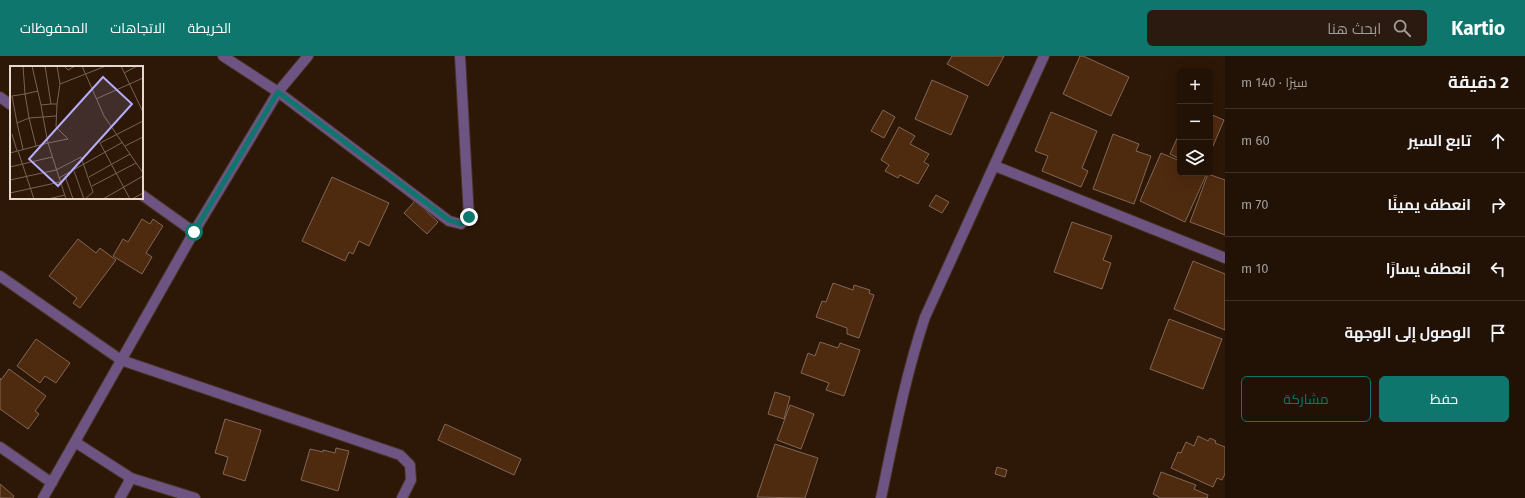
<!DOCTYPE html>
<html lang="ar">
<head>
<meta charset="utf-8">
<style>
	:root { --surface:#221105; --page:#2a1a0f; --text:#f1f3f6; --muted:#a29d9a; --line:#3f3127; --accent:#0f766e }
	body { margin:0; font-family:"Fira Sans",Cairo,sans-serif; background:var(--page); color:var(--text); direction:rtl }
	.controls { position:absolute; right:12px; top:12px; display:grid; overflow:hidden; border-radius:6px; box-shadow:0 4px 16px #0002 }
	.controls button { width:36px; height:36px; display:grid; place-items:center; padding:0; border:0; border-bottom:1px solid var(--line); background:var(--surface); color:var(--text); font:20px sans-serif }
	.stop { position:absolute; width:12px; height:12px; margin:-9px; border:3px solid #0f766e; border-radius:50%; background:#fff }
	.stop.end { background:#0f766e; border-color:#fff; box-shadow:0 1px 4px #0008 }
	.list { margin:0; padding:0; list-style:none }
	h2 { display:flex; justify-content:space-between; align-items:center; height:52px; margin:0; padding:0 16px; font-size:17px }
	h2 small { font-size:13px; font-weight:400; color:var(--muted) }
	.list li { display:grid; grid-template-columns:26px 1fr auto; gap:12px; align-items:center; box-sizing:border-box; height:64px; padding:0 16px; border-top:1px solid var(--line) }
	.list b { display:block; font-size:15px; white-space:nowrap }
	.list em { font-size:13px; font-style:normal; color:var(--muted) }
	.actions { display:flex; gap:8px; padding:12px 16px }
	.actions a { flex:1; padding:9px 0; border:1px solid var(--accent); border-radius:6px; text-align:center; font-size:14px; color:var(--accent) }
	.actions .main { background:var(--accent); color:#fff }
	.icon { flex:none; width:22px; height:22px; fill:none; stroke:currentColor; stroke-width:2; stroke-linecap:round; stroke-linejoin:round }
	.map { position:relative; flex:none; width:1225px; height:442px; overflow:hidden; direction:ltr }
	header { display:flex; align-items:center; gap:24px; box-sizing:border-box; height:56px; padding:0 20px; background:var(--accent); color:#fff }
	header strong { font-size:19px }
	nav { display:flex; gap:22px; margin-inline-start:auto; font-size:14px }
	.search { width:280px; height:36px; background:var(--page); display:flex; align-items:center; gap:10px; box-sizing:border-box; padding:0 14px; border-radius:6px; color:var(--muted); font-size:15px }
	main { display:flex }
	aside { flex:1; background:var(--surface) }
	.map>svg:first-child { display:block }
	.building { fill:#4e2a0f; stroke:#836755 }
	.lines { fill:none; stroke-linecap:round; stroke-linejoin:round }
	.street-casing { stroke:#473223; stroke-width:12 }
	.street { stroke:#6e5482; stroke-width:10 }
	.route { stroke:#0f766e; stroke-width:5 }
	.inset-road { fill:none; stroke:#776456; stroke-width:1 }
	.view { fill:#b4acf9; fill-opacity:0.15; stroke:#b4acf9; stroke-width:2 }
	.inset-edge { fill:none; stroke:#e7d7cd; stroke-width:2 }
</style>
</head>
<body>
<header>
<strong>Kartio</strong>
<div class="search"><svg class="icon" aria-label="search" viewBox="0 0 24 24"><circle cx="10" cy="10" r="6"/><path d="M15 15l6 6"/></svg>ابحث هنا</div>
<nav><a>الخريطة</a><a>الاتجاهات</a><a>المحفوظات</a></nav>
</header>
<main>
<aside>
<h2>2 دقيقة<small>سيرًا · 140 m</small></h2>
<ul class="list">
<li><svg class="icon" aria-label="ahead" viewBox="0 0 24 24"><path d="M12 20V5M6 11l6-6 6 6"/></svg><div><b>تابع السير</b></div><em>60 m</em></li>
<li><svg class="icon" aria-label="right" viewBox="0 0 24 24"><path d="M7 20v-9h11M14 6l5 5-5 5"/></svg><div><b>انعطف يمينًا</b></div><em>70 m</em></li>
<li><svg class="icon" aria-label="left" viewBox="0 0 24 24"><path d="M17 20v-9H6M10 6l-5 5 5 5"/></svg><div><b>انعطف يسارًا</b></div><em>10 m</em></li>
<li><svg class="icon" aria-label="arrive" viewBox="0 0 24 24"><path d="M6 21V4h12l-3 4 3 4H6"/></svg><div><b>الوصول إلى الوجهة</b></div></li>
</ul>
<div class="actions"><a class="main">حفظ</a><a>مشاركة</a></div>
</aside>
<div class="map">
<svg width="1225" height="442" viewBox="0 0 1225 442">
	<rect width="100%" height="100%" fill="#2d1707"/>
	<!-- building -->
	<path class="building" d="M952,0H1004L988,30L947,8Z
		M1080,0H1083L1129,21L1111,60L1063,38Z
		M932,24L968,40L951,79L915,63Z
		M883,54L895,61L884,82L871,75Z
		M1051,56L1097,75L1082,112L1088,115L1081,131L1042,115L1048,100L1035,95Z
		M1210,58L1224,64L1210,97Z
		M899,71L915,80L910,88L929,98L924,106L929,109L918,128L900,119L898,122L885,115L889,109L881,104Z
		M1180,76V103L1170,98Z
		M1113,78L1139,88L1136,95L1151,100L1134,148L1093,133Z
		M1161,97L1180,105V117H1207L1185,166L1140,145Z
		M1208,118L1225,124V179L1190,166Z
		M332,121L389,147L369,190L359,185L353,198L349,196L345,205L302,185Z
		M936,139L949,146L942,157L929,150Z
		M415,145L438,166L427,178L404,157Z
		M142,163L150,168L153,163L163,170L146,197L152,201L142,218L113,200L123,183L128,186Z
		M1072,166L1112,180L1103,204L1111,207L1102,233L1054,216Z
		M78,183L96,197L100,192L116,204L80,252L73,247L77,242L49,220Z
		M1193,205L1225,218V274L1174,253Z
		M833,227L853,234L854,229L870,234L869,237L874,239L859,282L847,278V272L816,261L822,245L826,246Z
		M1169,263L1222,283L1203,333L1150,313Z
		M36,283L70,307L56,327L45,320L40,327L17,310Z
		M820,286L838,292L840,287L860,294L844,340L826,334L829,327L801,317L808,297L815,300Z
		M9,313L46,340L35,355L39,358L28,373L0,353V322L1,324Z
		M775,336L790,341L784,363L768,358Z
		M790,349L814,358L801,393L777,384Z
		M225,363L261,374L245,425L223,418L228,401L215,397Z
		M445,368L521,403L514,419L438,384Z
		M1198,380L1208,385L1210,382L1216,385L1215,387L1225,391V418L1222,424L1217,422L1213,431L1171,412L1178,396L1181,397L1186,386L1194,390Z
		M775,388L818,402L805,442L757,441Z
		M336,392L349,395L338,435L301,424L310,393L323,396V394L335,397Z
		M997,411L1007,414L1005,421L995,418Z
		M1161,416L1196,429L1194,433L1208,439L1207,442H1159V441L1153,438Z
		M0,428L14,440L13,442H0Z"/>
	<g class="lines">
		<defs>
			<path id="street" d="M308,0L278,36L449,165L461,168L469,161L460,0
				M0,41L11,49
				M995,110L1225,202
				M142,139L194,176
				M0,220L121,304L400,399L410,409L411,424L402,442
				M75,386L131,422L195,442
				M0,391L52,427
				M43,442L194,176L278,36L223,0
				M120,442L131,422
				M881,442C894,380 905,321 925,261L1044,0"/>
		</defs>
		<!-- street casing -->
		<use href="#street" class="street-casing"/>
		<!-- street -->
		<use href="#street" class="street"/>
	</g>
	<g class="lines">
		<!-- route -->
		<path class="route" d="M194,176L278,36L449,164L461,168L469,161"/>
	</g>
	<!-- overview -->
	<g transform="translate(10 10)">
		<rect width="133" height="133" fill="#2d1707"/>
		<path class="inset-road" d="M13,0L15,28L28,25M22,0L31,39M35,0L41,38H47L50,18L47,0M54,0L58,4L65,0M72,0L94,50L133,107M111,0L133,46M114,7L127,0M50,18L96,0M86,33L133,12M46,50L33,51L38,77L58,73L46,61L47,38M7,57L13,83M2,68L7,85M26,80L19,52L7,57L2,30L15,28L19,52L33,51L31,39L41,38M115,80L133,71M8,85L24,133M0,87L38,77L56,133M0,101L42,91M64,105L74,133M55,110L63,133M79,111L120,88M49,112L113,76M0,114L46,104L71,91L83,126L75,133M82,120L126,97M0,127L50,116M38,133L55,129M93,133L133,110M120,133L90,77L133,55M122,133L133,127"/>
		<path class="view" d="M93,11L122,38L48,120L19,93Z"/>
		<rect width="133" height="133" class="inset-edge"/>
	</g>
</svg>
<div class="controls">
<button>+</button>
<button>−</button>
<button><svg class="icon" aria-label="layers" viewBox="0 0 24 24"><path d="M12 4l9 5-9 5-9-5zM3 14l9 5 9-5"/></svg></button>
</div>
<div class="stop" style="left:194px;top:176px"></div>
<div class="stop end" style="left:469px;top:161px"></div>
</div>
</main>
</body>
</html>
